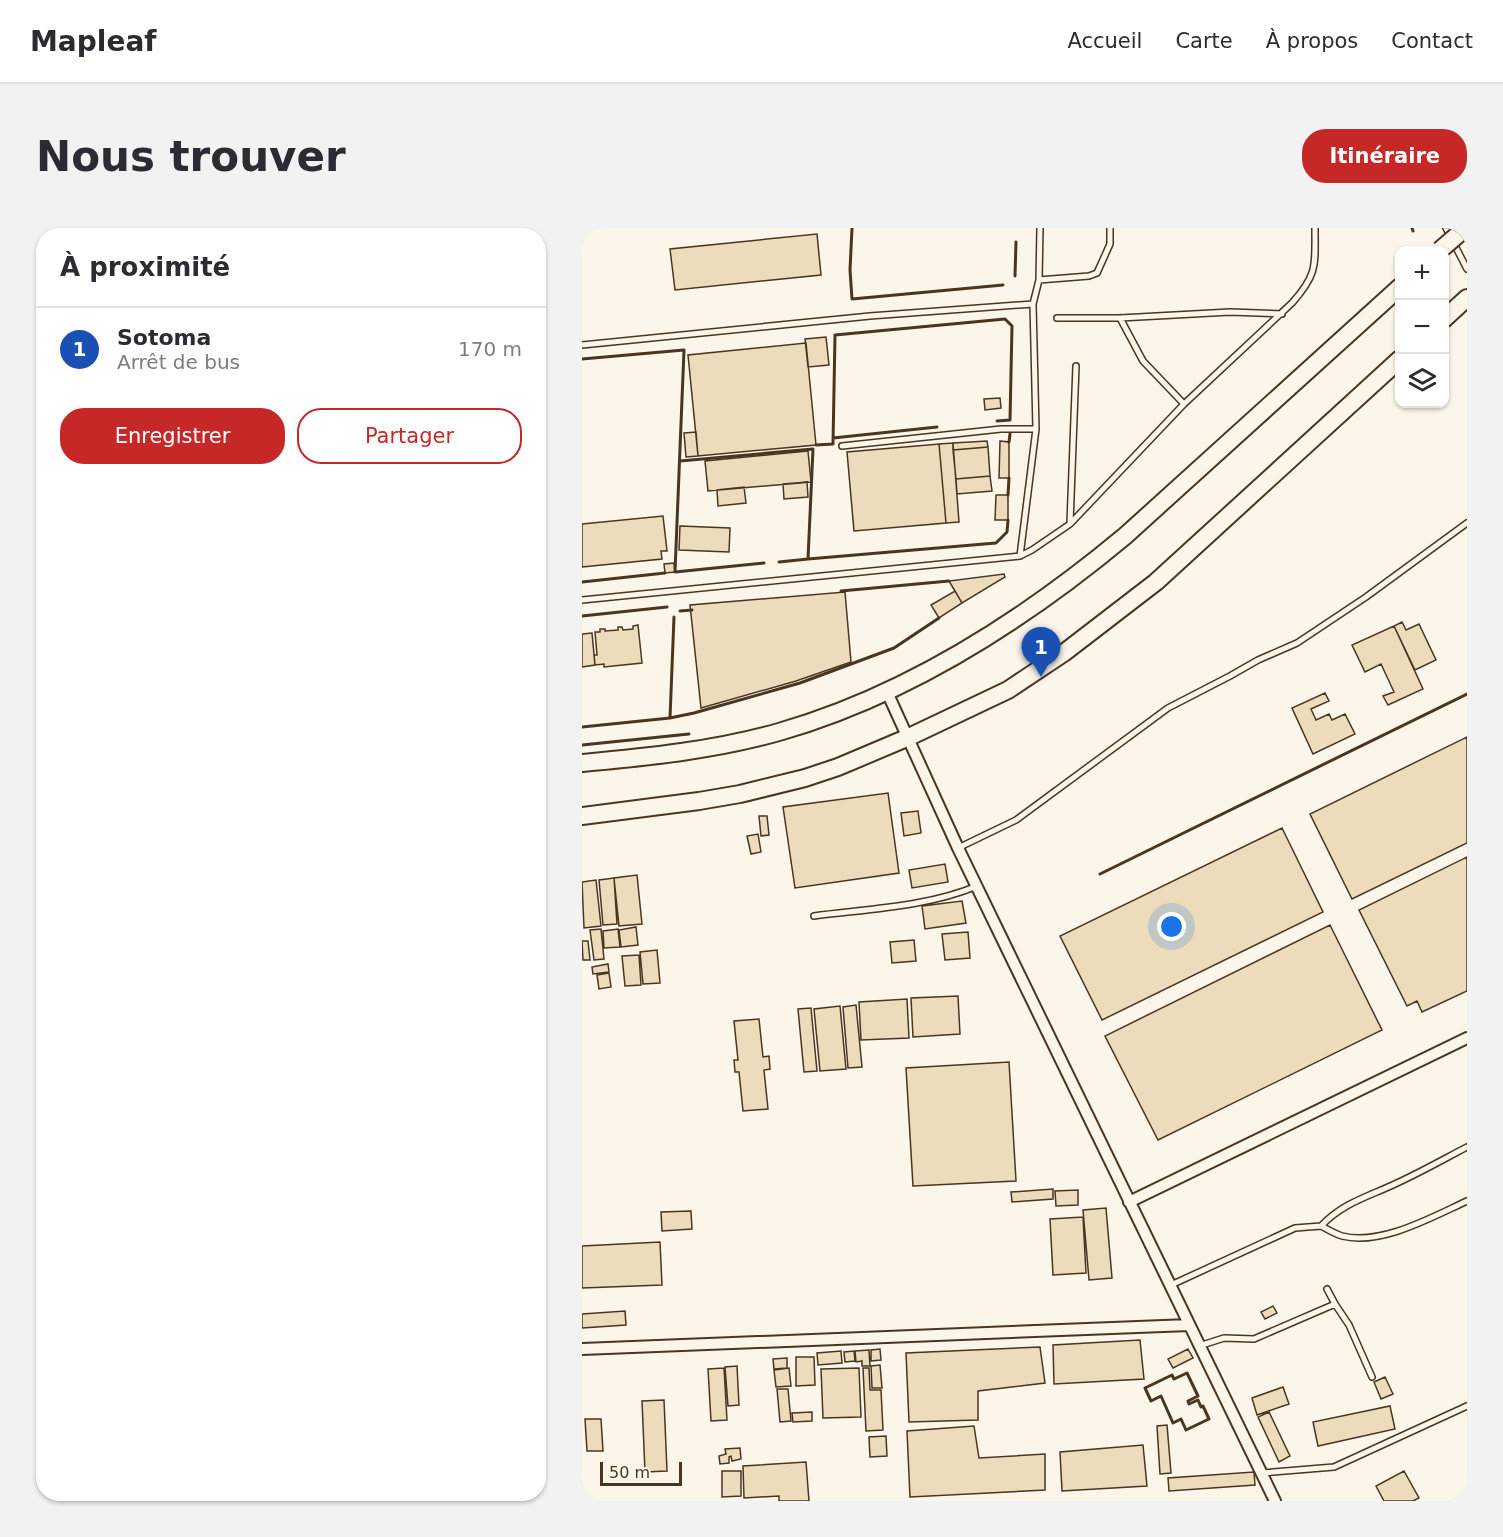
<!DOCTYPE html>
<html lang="fr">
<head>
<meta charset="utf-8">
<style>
	:root { --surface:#fff; --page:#f2f2f3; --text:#2b2b33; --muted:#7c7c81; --line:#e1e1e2; --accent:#c62828 }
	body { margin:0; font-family:"DejaVu Sans",sans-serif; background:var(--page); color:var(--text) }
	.controls { position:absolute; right:18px; top:18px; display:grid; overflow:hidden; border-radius:12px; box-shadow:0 2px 4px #0004 }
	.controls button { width:54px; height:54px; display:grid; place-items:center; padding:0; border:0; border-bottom:2px solid var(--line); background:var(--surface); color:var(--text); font:30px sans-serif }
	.scale { position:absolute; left:18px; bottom:15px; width:82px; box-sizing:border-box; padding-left:6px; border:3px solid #4a3520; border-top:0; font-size:16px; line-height:21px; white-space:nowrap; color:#4a3520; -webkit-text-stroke:4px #fbf6e9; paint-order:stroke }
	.you { position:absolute; left:590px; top:699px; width:21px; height:21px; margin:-15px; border:4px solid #fff; border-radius:50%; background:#1a73e8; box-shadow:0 0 0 9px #1a73e833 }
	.badge { display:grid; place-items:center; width:39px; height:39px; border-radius:50%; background:var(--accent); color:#fff; font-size:20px; font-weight:700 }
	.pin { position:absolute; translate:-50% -50px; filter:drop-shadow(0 2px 3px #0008) }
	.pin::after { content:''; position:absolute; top:32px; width:21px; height:18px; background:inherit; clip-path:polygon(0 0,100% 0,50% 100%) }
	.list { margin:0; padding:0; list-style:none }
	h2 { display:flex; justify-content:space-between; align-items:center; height:78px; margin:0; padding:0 24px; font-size:26px }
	h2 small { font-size:20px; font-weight:400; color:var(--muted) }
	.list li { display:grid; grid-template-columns:39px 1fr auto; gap:18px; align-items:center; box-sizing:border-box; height:84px; padding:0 24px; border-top:2px solid var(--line) }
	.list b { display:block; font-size:22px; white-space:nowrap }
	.list p { margin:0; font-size:20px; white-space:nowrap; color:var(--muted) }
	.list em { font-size:20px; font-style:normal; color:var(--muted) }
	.actions { display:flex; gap:12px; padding:18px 24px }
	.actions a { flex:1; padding:14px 0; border:2px solid var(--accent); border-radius:24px; text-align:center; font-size:21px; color:var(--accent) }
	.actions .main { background:var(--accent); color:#fff }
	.icon { flex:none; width:33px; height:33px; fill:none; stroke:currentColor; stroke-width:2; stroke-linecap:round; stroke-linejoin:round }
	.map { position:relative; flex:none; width:885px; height:1273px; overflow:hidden; border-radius:24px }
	header { display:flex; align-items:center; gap:36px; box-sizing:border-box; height:84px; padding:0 30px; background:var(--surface); border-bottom:2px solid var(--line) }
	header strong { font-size:28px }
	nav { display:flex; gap:33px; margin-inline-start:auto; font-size:21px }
	.intro { display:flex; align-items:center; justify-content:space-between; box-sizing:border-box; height:144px; padding:0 36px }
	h1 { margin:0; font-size:42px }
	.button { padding:15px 27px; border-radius:24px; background:var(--accent); color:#fff; font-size:21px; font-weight:700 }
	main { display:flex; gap:36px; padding:0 36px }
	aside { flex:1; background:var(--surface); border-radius:24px; box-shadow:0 2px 4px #0004 }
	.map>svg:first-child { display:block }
	.building { fill:#ecdcbc; stroke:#4a3520; stroke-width:1.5 }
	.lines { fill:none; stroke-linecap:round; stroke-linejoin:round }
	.service-casing { stroke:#4a3520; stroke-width:8 }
	.minor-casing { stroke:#4a3520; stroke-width:14 }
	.trunk-casing { stroke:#4a3520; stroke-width:20 }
	.service { stroke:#fbf6e9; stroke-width:5 }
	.minor { stroke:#fbf6e9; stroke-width:10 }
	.trunk { stroke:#fbf6e9; stroke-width:16 }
	.trunk-bridge-casing { stroke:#4a3520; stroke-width:20; stroke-linecap:butt }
	.trunk-bridge { stroke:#fbf6e9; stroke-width:16 }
	.wall { stroke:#4a3520; stroke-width:3 }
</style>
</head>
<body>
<header>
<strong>Mapleaf</strong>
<nav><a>Accueil</a><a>Carte</a><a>À propos</a><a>Contact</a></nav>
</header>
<div class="intro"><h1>Nous trouver</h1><a class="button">Itinéraire</a></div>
<main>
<aside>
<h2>À proximité<small></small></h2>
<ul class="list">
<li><span class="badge" style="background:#1a4fb4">1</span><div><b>Sotoma</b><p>Arrêt de bus</p></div><em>170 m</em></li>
</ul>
<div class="actions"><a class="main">Enregistrer</a><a>Partager</a></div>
</aside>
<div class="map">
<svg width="885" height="1273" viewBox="0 0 885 1273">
	<rect width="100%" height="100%" fill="#fbf6e9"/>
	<!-- building -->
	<path class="building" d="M235,6L239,47L93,62L88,21Z
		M244,109L247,137L226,139L223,111Z
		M224,115L234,217L116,228L106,127Z
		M418,170L419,180L403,182L402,171Z
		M114,204L116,228L104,229L102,205Z
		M405,213L406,219L371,222V215Z
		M418,213L427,214V250H417Z
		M371,215L377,294L364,295L357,216Z
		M357,216L364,295L272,303L265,224Z
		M406,219L408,248L374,251L371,222Z
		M226,223L229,254L126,263L123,233Z
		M408,248L410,263L375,266L374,251Z
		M225,254L226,269L202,271L201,256Z
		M162,259L164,275L136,278L135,262Z
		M414,267H426V292H413Z
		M81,288L85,323H79L80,331L0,339V296Z
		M98,298L148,300L147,324L97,322Z
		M92,335L93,344L83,345L82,336Z
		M422,346L423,349L380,375L367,353Z
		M373,363L380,375L357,390L349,377Z
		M263,364L269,434L214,453L119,480L108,377Z
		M820,394L824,402L837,396L854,432L833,442L812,398Z
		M56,397L60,435L22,439V436L13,437L12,427H15L13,404H18V401H23V403L36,402V399H40L41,402L51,401V398Z
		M812,398L841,461L806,477L801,468L812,464L799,436L783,444L770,417Z
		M10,405L13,437L0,439V406Z
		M743,465L747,473L729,481L734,492L747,486L750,492L763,486L773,506L731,526L710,480Z
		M885,509V615L770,671L728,586Z
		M306,565L317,645L213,660L201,579Z
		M336,583L339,605L322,608L319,585Z
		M177,588H185L187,607L179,608Z
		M700,600L741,684L520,792L478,708Z
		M176,606L179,624L169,626L165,608Z
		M885,629V763L840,784L835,773L825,778L777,682Z
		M363,636L366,654L330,660L327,642Z
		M55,647L60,696L37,698L32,650Z
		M32,650L35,696L21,697L17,652Z
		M14,652L19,698L2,700L0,654Z
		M380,673L384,695L343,701L340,678Z
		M748,697L800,802L576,912L523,808Z
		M54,699L56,717L39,719L37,702Z
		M19,701L22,731L12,732L8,702Z
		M36,701L38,719L22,720L21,703Z
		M386,704L388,730L363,732L360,706Z
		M332,712L334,733L310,735L308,714Z
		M0,713H6L8,732H1Z
		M75,722L78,755L61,756L58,724Z
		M57,727L59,757L43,758L40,728Z
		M26,736L27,744L11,746L10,739Z
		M27,745L29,759L17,761L15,747Z
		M376,768L378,806L331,809L329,770Z
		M325,771L327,810L279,812L277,774Z
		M274,777L280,839L266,840L261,779Z
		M258,778L264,841L238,843L232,781Z
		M229,780L235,843L222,844L216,781Z
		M177,791L181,829L187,828L188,841L182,842L186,881L161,883L157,844H153L152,832H156L152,793Z
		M427,834L434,953L331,958L324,840Z
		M471,961V971L430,974L429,964Z
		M496,962V977L474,978L473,963Z
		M524,980L530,1050L507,1052L501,982Z
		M109,983L110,1001L80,1003L79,984Z
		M501,989L504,1045L471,1047L468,991Z
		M78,1014L80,1057L0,1060V1018Z
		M691,1078L695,1085L683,1091L679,1084Z
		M43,1083L44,1097L0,1100V1086Z
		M558,1112L562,1151L472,1156L471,1117Z
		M458,1119L463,1155L396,1163V1192L327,1194L324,1125Z
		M298,1121L299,1132L289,1133V1122Z
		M606,1121L611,1130L591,1140L586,1131Z
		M287,1122L288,1138H280V1133L274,1134L273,1123Z
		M259,1123L260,1135L236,1137L235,1125Z
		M272,1123L273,1133L263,1134L262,1124Z
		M214,1129H232L233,1157L214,1158Z
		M205,1130V1140L192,1141L191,1131Z
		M298,1137L300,1160H290L289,1138Z
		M155,1138L157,1177L146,1178L143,1139Z
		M142,1140L145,1192L129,1193L126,1141Z
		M207,1140L209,1158L194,1159L192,1142Z
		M277,1140L279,1189L241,1190L239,1141Z
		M281,1140H287L288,1162H299L301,1202L284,1203Z
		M803,1149L811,1166L799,1171L792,1154Z
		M701,1159L707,1176L675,1187L670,1170Z
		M195,1161H206L209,1193L198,1194Z
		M82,1172L85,1243L63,1244L60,1173Z
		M808,1178L813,1201L736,1218L731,1194Z
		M230,1184V1193L211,1194L210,1185Z
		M687,1184L708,1228L697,1234L676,1189Z
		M3,1191H19L21,1223H5Z
		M585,1197L589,1245L578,1246L575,1198Z
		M392,1198L397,1230L463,1226V1262L328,1269L325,1203Z
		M304,1208L305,1228L288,1229L287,1209Z
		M561,1217L565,1258L480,1263L478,1224Z
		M158,1220L159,1231L150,1233L149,1228L147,1229V1235L138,1236L137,1228L144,1226L143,1221Z
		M224,1234L227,1273H197V1268L162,1270L161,1238Z
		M140,1243H159V1268L140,1269Z
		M822,1243L837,1270L831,1273H802L794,1258Z
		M672,1244L673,1257L587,1263L586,1250Z"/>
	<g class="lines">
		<defs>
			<path id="service" d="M864,0L885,41
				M457,52L507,48L515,45L528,16V0
				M475,90H538L648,84L700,86
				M538,90L561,133L602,176
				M0,117L288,88L451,76
				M260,218L419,201H454
				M488,295L494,138
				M438,328L454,201L451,76L457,52L458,0
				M0,372L438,328L450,322L488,296L602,176L710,75C736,46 733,37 733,0
				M376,620L434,592L586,480L648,448L676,432L715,415L784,369L885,295
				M232,688C285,681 345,679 395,658
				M885,919C862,931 839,944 815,955C786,969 762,974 739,998C745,1001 753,1006 760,1008C799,1018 850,989 885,973
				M589,1057L713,1000L739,998
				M745,1061L753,1076L767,1097L790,1149
				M617,1118L642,1110L672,1111L753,1076
				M680,1245L752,1239L885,1178"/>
			<path id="minor" d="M305,464L376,620L693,1273
				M547,974L885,810
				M0,1121L607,1097"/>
			<path id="trunk" d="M862,91L885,70
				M0,535C66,529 134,522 197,504C326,467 441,393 543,308L818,59
				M0,588L117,573L158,566L223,550L256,539L327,509L426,462L483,424L574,354L818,131"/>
		</defs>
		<!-- service casing -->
		<use href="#service" class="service-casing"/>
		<!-- minor casing -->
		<use href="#minor" class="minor-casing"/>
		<!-- trunk casing -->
		<use href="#trunk" class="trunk-casing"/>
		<!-- service -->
		<use href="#service" class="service"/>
		<!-- minor -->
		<use href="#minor" class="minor"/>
		<!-- trunk -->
		<use href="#trunk" class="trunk"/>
		<defs>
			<path id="trunk-bridge" d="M858,22L879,4"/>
		</defs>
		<!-- trunk-bridge casing -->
		<use href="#trunk-bridge" class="trunk-bridge-casing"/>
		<!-- trunk-bridge -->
		<use href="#trunk-bridge" class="trunk-bridge"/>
		<!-- wall -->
		<path class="wall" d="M270,0L268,42L270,71L421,57
			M830,0L831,3
			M433,48L434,14
			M0,131L102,122L93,344L182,335
			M251,210L355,199
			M427,214L428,206
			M234,217L251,216L253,107L423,91L430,98L428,192L415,193
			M98,233L231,221L226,331L197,334
			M426,267L427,250
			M226,331L414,315L425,304L426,292
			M0,354L83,345
			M259,363L367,353
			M98,383L110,382
			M0,388L85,379
			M88,490L92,389
			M0,499L88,490L112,485L218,455L312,420L357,390
			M0,517L107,506
			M518,646L885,466
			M605,1145L616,1168L606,1173L607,1176L616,1172L619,1179L621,1178L627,1191L604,1202L599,1191L591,1195L579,1168L569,1173L563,1160L590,1147L592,1151Z"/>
	</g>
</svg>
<div class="controls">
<button>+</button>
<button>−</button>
<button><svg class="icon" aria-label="layers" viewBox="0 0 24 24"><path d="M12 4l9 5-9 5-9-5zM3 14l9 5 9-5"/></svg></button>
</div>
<div class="scale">50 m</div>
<div class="you"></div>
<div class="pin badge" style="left:459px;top:449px;background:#1a4fb4">1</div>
</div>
</main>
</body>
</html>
